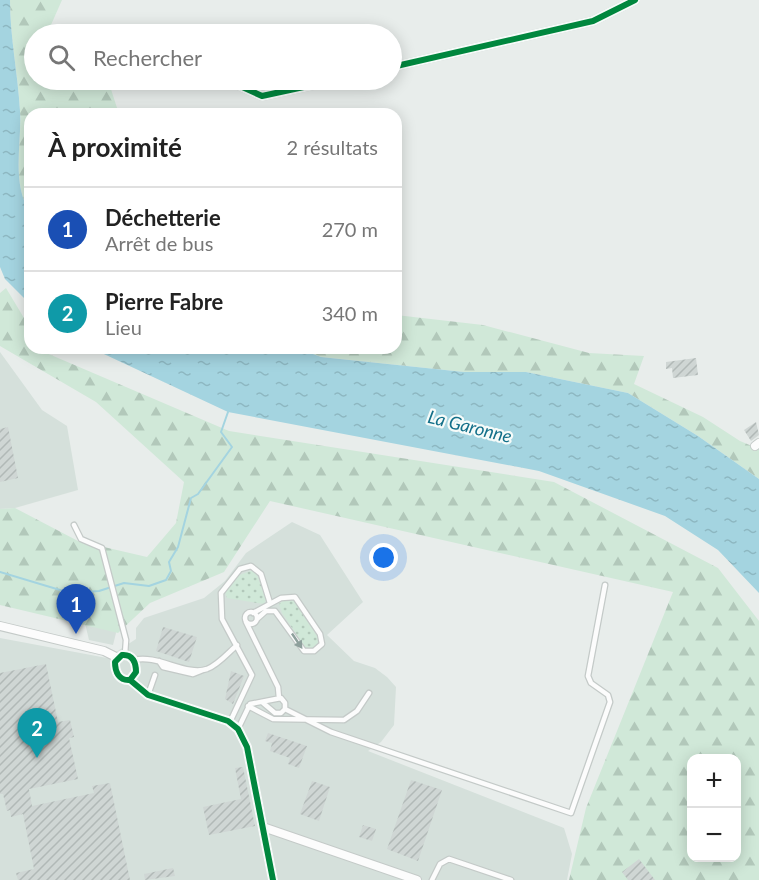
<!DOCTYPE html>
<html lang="fr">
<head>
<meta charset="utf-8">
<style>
	:root { --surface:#fff; --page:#f2f2f2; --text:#222; --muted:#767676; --line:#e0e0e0; --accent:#67807a }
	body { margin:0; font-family:Lato,sans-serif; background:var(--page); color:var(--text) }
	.controls { position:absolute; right:18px; bottom:18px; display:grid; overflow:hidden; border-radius:12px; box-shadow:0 3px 15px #0003 }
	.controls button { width:54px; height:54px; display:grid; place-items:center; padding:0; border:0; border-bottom:2px solid var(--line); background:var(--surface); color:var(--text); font:30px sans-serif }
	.you { position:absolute; left:384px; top:558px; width:21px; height:21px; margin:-15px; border:4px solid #fff; border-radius:50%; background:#1a73e8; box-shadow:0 0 0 9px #1a73e833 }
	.badge { display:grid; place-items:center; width:39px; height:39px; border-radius:50%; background:var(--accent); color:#fff; font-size:20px; font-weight:700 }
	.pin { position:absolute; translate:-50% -50px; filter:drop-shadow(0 2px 3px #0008) }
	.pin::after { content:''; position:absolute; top:32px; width:21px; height:18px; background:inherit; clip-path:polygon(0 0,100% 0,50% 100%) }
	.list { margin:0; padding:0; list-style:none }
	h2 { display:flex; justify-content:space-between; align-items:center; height:78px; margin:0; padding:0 24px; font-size:26px }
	h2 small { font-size:20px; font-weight:400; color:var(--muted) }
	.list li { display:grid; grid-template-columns:39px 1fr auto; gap:18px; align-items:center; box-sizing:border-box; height:84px; padding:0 24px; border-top:2px solid var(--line) }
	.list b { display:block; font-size:22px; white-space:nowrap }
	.list p { margin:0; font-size:20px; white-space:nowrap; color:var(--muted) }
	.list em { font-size:20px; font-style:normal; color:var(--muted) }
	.icon { flex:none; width:33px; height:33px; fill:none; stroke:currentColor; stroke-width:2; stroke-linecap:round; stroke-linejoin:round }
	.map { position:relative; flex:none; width:759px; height:880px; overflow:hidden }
	.search { position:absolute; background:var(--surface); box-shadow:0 3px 15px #0003; left:24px; top:24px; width:378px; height:66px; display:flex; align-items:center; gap:15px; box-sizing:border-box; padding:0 21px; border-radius:33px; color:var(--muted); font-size:22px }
	.panel { position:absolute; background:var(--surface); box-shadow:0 3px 15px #0003; left:24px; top:108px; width:378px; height:246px; border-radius:18px }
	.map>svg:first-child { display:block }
	.built { fill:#d5e0db }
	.grass { fill:url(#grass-dots) }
	.forest { fill:url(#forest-firs); fill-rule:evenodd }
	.water { fill:url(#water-ripples) }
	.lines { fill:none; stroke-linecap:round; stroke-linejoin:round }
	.stream { stroke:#a4d4e0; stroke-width:2 }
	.building { fill:url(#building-hatch) }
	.lane-casing { stroke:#c4cac8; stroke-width:7 }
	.street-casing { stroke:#c4cac8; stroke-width:10 }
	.lane { stroke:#fcfcfc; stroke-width:4.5 }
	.street { stroke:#fcfcfc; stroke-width:8 }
	.cycleway-casing { stroke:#f6fbf9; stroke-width:10 }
	.cycleway { stroke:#00873e; stroke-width:6 }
	.oneway { fill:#8ea09c }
	.labels { text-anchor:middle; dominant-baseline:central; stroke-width:4.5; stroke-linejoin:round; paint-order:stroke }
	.water-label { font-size:18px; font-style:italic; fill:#126f89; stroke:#f6fbf9 }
</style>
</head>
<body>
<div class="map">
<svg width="759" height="880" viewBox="0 0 759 880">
	<defs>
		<pattern id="grass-dots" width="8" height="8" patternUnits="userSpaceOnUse" patternTransform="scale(1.5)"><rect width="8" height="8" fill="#d0e8d8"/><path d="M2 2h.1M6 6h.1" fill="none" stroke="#b2c8ba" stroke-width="1.8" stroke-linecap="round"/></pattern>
		<pattern id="forest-firs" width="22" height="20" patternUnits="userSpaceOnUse" patternTransform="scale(1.5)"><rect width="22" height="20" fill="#d0e8d8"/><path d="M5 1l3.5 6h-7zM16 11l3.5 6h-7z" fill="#b2c8ba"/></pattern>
		<pattern id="water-ripples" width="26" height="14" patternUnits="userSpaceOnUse" patternTransform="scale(1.5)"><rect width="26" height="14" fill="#a4d4e0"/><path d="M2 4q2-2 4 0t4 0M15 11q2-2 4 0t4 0" fill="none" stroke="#8db7c1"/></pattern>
		<pattern id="building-hatch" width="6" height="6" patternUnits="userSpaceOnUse" patternTransform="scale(1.5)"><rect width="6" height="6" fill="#cfd6d4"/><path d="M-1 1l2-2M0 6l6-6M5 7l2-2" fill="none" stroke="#b1b9b7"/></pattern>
	</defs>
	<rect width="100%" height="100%" fill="#e8edeb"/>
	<!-- built -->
	<path class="built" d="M0,352L42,410L67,426L78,490L15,508L0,509Z
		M292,522L320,535L363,602L327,635L354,661L375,668L387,677L396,687L394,725L381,742L368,751L564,828L572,854L567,880H0V638L107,658L136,639V628L144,618L204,598L225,581L246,553Z
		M110,611L116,633L113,645L89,640L84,619Z"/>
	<!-- grass -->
	<path class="grass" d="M253,570L258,577L266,600L264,604L227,598L225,592L237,576Z
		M287,598L294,601L318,637V644L313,649L305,647L282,613L279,604Z"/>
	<!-- forest -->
	<path class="forest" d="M10,0H62L47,34H34V80H108L119,114H30V212C11,183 22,144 20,111C18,74 10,38 10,0Z
		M6,288L30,328V348H42L44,352L229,431L554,482L718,568L759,621V880H569L586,808L673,592L270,501L224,572L150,603L118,633L0,605V509L15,508L78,541L147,557L176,523L184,482L96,402L0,346V293ZM692,758H736V858H692Z
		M396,315L483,325L589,353L644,356L634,384L703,417L740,441L759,449V479L698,436L628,393L526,372H464L321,357L297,348H396Z"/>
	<!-- water -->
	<path class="water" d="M0,0H10C10,38 18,74 20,111C22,144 11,183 30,212V304L5,279L0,267Z
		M91,348H297L321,357L464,372H526L628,393L698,436L759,479V593L718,550L665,516L539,471L228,412Z"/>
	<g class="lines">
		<!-- stream -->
		<path class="stream" d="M0,572L70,593L99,591L124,583L149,586L166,580L171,571L169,562L178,547L191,498L198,494L232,447L221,432L228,412"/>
	</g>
	<!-- building -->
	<path class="building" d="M696,358L698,375L673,378L672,368L666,369V362Z
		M756,422L759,435L751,441L744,430Z
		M8,427L18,478L0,482V429Z
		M163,627L197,637L189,662L156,651Z
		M46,664L58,722L70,720L74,737L69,738L78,779L29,789L32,806L94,793L92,786L110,783L130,880H18L16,873L34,869L23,814L11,817L10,810L7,811L3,794H0V673Z
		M231,671L244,676L233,704L225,699Z
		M268,733L307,746L299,768L288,764L290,758L270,751L272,743L265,741Z
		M243,767L255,826L209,835L203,807L241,799L235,768Z
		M411,780L442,790L418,861L387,849Z
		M312,781L330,787L319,821L300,814Z
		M363,825L376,829L372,841L359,837Z
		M639,859L655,880H628L622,872Z
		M173,868L175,876L145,880L144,874Z"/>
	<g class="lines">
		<defs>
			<path id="lane" d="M74,525L81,539L102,548L126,640L125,654
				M245 618a6 6 0 1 1 12 0a6 6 0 1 1-12 0Z
				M253,613L281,598L295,597L320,634L322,644L314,651H304L275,611H266L257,619
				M246,622L278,687L279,698
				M134,660C157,654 186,676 207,669C218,665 228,653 237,645
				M159,661L163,667L193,674L203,670
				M148,695L155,675
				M248,706L273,719L344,720L357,711L369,693
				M285,709L331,732L571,813L610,702L608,695L591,683L588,676L605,585
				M230,722L252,675L222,619L221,593L240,569L251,566L261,574L270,603
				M238,729L250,704L281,698L285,703V709L281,713H275L262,702
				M432,880L440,864L449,859L511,880"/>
			<path id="street" d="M392,67L593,21L635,0
				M227,80L262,96L336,80
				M755,446L759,443
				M0,626L104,651L118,658
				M130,680L136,672C136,663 133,654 122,655L115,662C115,672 119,681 130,680L148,695L228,721L238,729L247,747L273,880
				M263,827L417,880"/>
		</defs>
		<!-- lane casing -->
		<use href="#lane" class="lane-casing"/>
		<!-- street casing -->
		<use href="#street" class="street-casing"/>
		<!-- lane -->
		<use href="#lane" class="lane"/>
		<!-- street -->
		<use href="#street" class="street"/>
		<defs>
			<path id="cycleway" d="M392,67L593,21L635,0
				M227,80L262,96L336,80
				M130,680L136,672C136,663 133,654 122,655L115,662C115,672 119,681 130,680L148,695L228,721L238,729L247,747L273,880"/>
		</defs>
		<!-- cycleway casing -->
		<use href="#cycleway" class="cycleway-casing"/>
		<!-- cycleway -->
		<use href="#cycleway" class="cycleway"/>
	</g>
	<!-- one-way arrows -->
	<defs><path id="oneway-solid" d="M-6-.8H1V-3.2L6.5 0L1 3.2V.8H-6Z" transform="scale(1.5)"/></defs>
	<use class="oneway" href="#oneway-solid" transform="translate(297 641) rotate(56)"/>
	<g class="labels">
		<!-- water labels -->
		<g class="water-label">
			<text transform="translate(470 426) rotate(14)">La Garonne</text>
		</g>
	</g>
</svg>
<div class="controls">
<button>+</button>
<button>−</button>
</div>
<div class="you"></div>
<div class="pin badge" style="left:76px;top:634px;background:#1a4fb4">1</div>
<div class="pin badge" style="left:37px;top:758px;background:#0f9aa8">2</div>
<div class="search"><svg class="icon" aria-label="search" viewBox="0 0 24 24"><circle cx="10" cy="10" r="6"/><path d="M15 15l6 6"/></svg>Rechercher</div>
<section class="panel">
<h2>À proximité<small>2 résultats</small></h2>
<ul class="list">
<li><span class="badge" style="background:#1a4fb4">1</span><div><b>Déchetterie</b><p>Arrêt de bus</p></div><em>270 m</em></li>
<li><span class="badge" style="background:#0f9aa8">2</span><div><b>Pierre Fabre</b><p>Lieu</p></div><em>340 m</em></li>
</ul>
</section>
</div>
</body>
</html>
